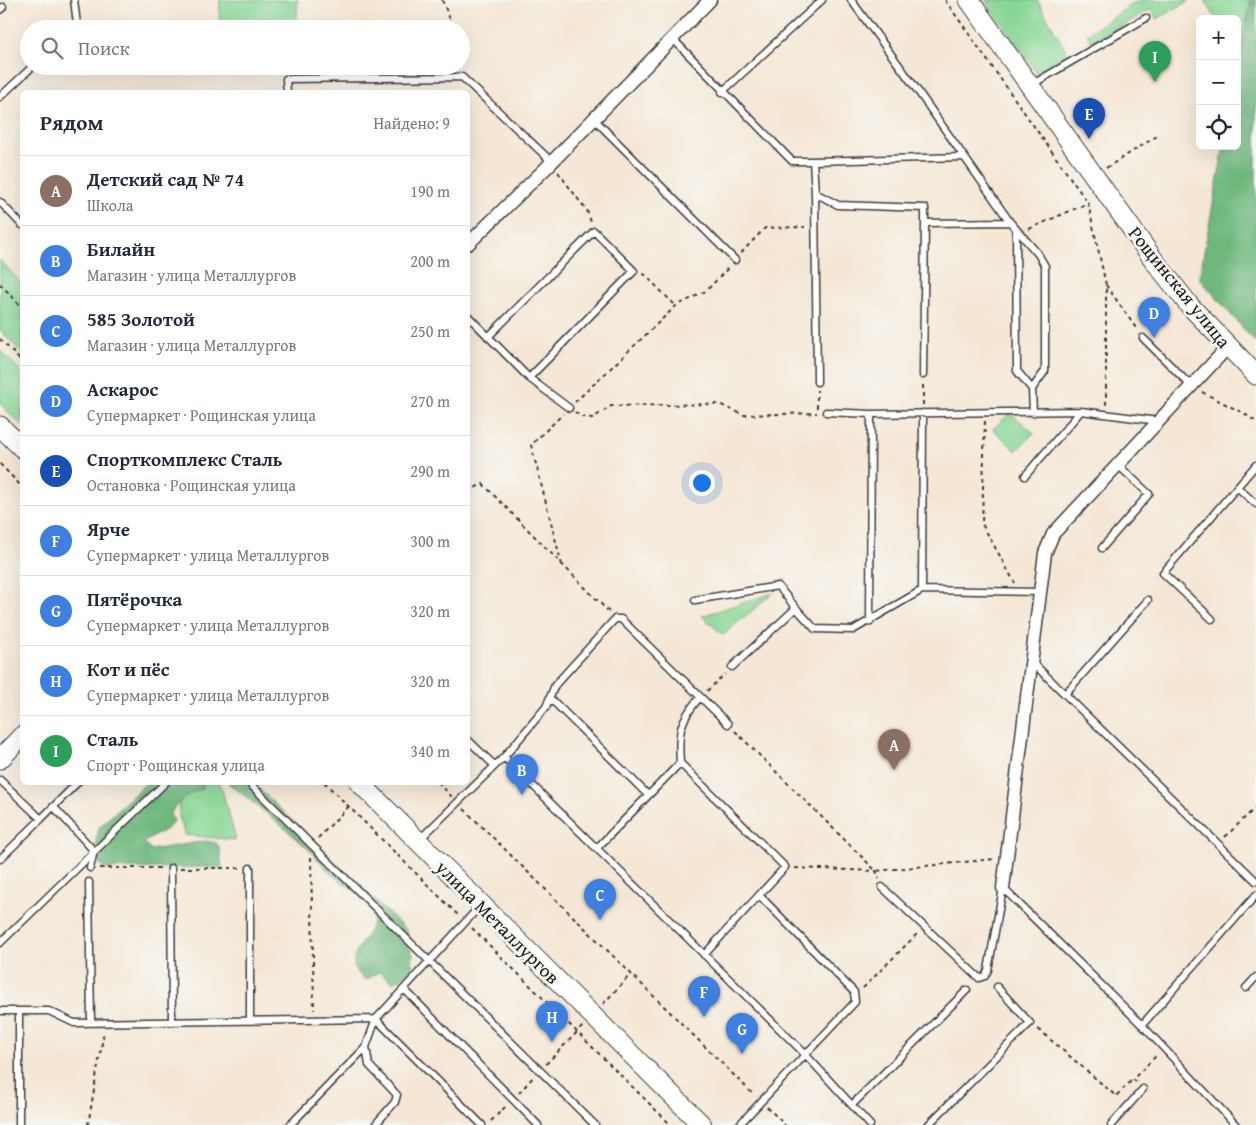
<!DOCTYPE html>
<html lang="ru">
<head>
<meta charset="utf-8">
<style>
	:root { --surface:#fff; --page:#f2f2f3; --text:#1f2937; --muted:#747a83; --line:#e0e1e3; --accent:#1a73e8 }
	body { margin:0; font-family:"Gentium Book Plus",serif; background:var(--page); color:var(--text) }
	.controls { position:absolute; right:15px; top:15px; display:grid; overflow:hidden; border-radius:8px; box-shadow:0 5px 20px #0002 }
	.controls button { width:45px; height:45px; display:grid; place-items:center; padding:0; border:0; border-bottom:1px solid var(--line); background:var(--surface); color:var(--text); font:25px sans-serif }
	.you { position:absolute; left:701px; top:482px; width:18px; height:18px; margin:-12px; border:4px solid #fff; border-radius:50%; background:#1a73e8; box-shadow:0 0 0 8px #1a73e833 }
	.badge { display:grid; place-items:center; width:32px; height:32px; border-radius:50%; background:var(--accent); color:#fff; font-size:16px; font-weight:700 }
	.pin { position:absolute; translate:-50% -41px; filter:drop-shadow(0 1px 2px #0008) }
	.pin::after { content:''; position:absolute; top:26px; width:18px; height:15px; background:inherit; clip-path:polygon(0 0,100% 0,50% 100%) }
	.list { margin:0; padding:0; list-style:none }
	h2 { display:flex; justify-content:space-between; align-items:center; height:65px; margin:0; padding:0 20px; font-size:21px }
	h2 small { font-size:16px; font-weight:400; color:var(--muted) }
	.list li { display:grid; grid-template-columns:32px 1fr auto; gap:15px; align-items:center; box-sizing:border-box; height:70px; padding:0 20px; border-top:1px solid var(--line) }
	.list b { display:block; font-size:19px; white-space:nowrap }
	.list p { margin:0; font-size:16px; white-space:nowrap; color:var(--muted) }
	.list em { font-size:16px; font-style:normal; color:var(--muted) }
	.icon { flex:none; width:28px; height:28px; fill:none; stroke:currentColor; stroke-width:2; stroke-linecap:round; stroke-linejoin:round }
	.map { position:relative; flex:none; width:1256px; height:1125px; overflow:hidden }
	.search { position:absolute; background:var(--surface); box-shadow:0 5px 20px #0002; left:20px; top:20px; width:450px; height:55px; display:flex; align-items:center; gap:12px; box-sizing:border-box; padding:0 18px; border-radius:28px; color:var(--muted); font-size:19px }
	.panel { position:absolute; background:var(--surface); box-shadow:0 5px 20px #0002; left:20px; top:90px; width:450px; height:695px; border-radius:8px }
	.map>svg:first-child { display:block }
	.green { fill:#88d795; stroke:#527a58 }
	.forest { fill:#6eb87e; stroke:#456a4d }
	.lines { fill:none; stroke-linecap:round; stroke-linejoin:round }
	.lane-casing { stroke:#3d3a38; stroke-width:9 }
	.street-casing { stroke:#3d3a38; stroke-width:15 }
	.secondary-casing { stroke:#3d3a38; stroke-width:21 }
	.path { stroke:#3d3a38; stroke-width:2; stroke-dasharray:4 4; stroke-linecap:butt }
	.lane { stroke:#fff; stroke-width:6 }
	.street { stroke:#fff; stroke-width:12 }
	.secondary { stroke:#fff; stroke-width:19 }
	.labels { text-anchor:middle; dominant-baseline:central; stroke-width:5; stroke-linejoin:round; paint-order:stroke }
	.street-label { font-size:19px; fill:#1c1c1c; stroke:#f6f6f2 }
</style>
</head>
<body>
<div class="map">
<svg width="1256" height="1125" viewBox="0 0 1256 1125">
	<rect width="100%" height="100%" fill="#f6f6f2"/>
	<filter id="ink" filterUnits="userSpaceOnUse"><feTurbulence type="fractalNoise" baseFrequency=".02" numOctaves="2"/><feDisplacementMap in="SourceGraphic" scale="10" xChannelSelector="R" yChannelSelector="G"/><feConvolveMatrix kernelMatrix="1 2 1 2 8 2 1 2 1" color-interpolation-filters="sRGB"/></filter>
	<filter id="wash" filterUnits="userSpaceOnUse"><feTurbulence type="fractalNoise" baseFrequency=".0096" numOctaves="4" result="noise"/><feDisplacementMap in="SourceGraphic" scale="20" xChannelSelector="R" yChannelSelector="G"/><feGaussianBlur stdDeviation="1.12" result="paint"/><feColorMatrix in="noise" values="0 0 0 0 0 0 0 0 0 0 0 0 0 0 0 0 0 1.4 0 .05"/><feComposite in="paint" operator="in"/></filter>
	<g filter="url(#wash)">
		<rect width="100%" height="100%" fill="#f5e7d6"/>
		<!-- green -->
		<path class="green" d="M220,0H298L296,27L219,24Z
			M985,0H1037L1069,56L1037,73Z
			M1139,0H1190L1157,19L1151,9L1092,43L1087,34Z
			M1205,0H1251L1239,62L1237,19H1216Z
			M0,260L22,284V353L0,330Z
			M0,350L22,372V426L0,404Z
			M1010,413L1034,433L1016,451L993,429Z
			M773,593L723,635L702,616Z
			M202,783H220L236,840L185,835L179,816V802L189,793L203,788Z"/>
		<!-- forest -->
		<path class="forest" d="M1251,0H1256V343L1199,278L1224,146H1237V72Z
			M146,783H202L203,788C188,793 179,800 170,815L174,820L168,828L144,842L150,850L206,841L216,843L220,849L222,868L203,867L106,869L98,862L96,842L99,827Z
			M228,783H253L408,932L404,938L413,955L412,968L401,979L393,982L379,972L366,980C331,956 384,934 371,910C361,892 347,886 332,874C322,866 315,854 305,846C281,824 254,803 228,783Z"/>
	</g>
	<g filter="url(#ink)">
		<g class="lines">
			<defs>
				<path id="lane" d="M851,0L915,87L1010,222
					M0,10L3,7
					M72,29L77,24L74,0
					M672,38L792,161H813L815,193L838,205L925,208V223L1010,222L1038,254L1045,266V371L1032,389
					M1031,85L1146,18
					M287,92L286,79L462,77L552,162
					M722,92L822,0
					M0,97L33,66
					M594,119L735,260
					M813,161L963,157
					M815,193L817,382
					M0,202L22,225
					M1016,230L1017,371L1032,389L1033,413
					M468,316L529,378L634,271L594,231L488,337
					M1143,338L1191,386
					M923,375L925,223
					M529,378L569,408
					M826,412L871,414L1081,411L1158,421
					M1025,476L1081,411
					M1237,487L1256,504
					M1102,548L1149,494L1118,465
					M922,590L923,413
					M695,600L778,586L796,608
					M1212,619L1163,573L1256,465
					M870,622L871,414
					M1032,662L1256,881
					M732,667L796,608L815,629L853,630L922,590L1040,592
					M1065,694L1148,600
					M700,697C679,721 678,732 680,763L785,867L704,955
					M550,698L648,795
					M468,740L495,766
					M504,757L805,1054L870,1125
					M0,780L41,819L78,782
					M248,782L595,1125
					M54,807L94,851L90,868
					M420,839L504,757L546,707L555,685L615,619H621L728,724
					M597,848L680,763
					M0,859L41,819
					M171,868L172,1022
					M250,868V1021
					M89,882L91,1023
					M882,887L979,978L985,976L988,970L1003,888
					M1003,888L1142,1025L1236,1125
					M0,943L166,782
					M1246,988L1256,977
					M404,989L538,1125
					M0,1011H49L74,1023L376,1019L481,905
					M19,1011V1125
					M1142,1025L1256,895
					M366,1047L369,1065L397,1095L395,1102L375,1125
					M852,1105L967,990
					M290,1125L366,1047L376,1019L482,1125
					M739,1125L855,1002L854,992L759,895
					M928,1125L1030,1023L997,987
					M1111,1125L1143,1089"/>
				<path id="street" d="M468,244L546,168L710,0
					M1003,888L1045,553L1053,534L1228,347"/>
				<path id="secondary" d="M969,0L1156,263L1190,306L1256,375
					M0,426L22,448
					M0,759L22,736
					M359,782L702,1125"/>
			</defs>
			<!-- lane casing -->
			<use href="#lane" class="lane-casing"/>
			<!-- street casing -->
			<use href="#street" class="street-casing"/>
			<!-- secondary casing -->
			<use href="#secondary" class="secondary-casing"/>
			<!-- path -->
			<path class="path" d="M442,0L454,29
				M945,0L1088,203L1106,285V405
				M1106,168L1157,136
				M558,172L587,211L591,222
				M1029,229L1088,203
				M741,253L765,228L805,227
				M643,273L675,305
				M0,284L22,307
				M1106,285L1138,331
				M0,339L22,362
				M1202,392L1245,414L1256,422
				M575,402L676,306L706,291L730,266
				M923,405V385
				M817,408V390
				M575,412L581,417L593,418L611,406L719,404L744,415L817,413
				M985,421L982,524L1015,583
				M0,464L22,487
				M468,491L483,484L610,613
				M562,565L531,445L563,414
				M707,691L725,674
				M735,731L876,871L994,859
				M324,782L459,916
				M438,782L452,797
				M464,809L754,1095
				M1225,837L1256,807
				M318,838L349,806
				M311,857L314,1010
				M100,868H162
				M180,868H242
				M795,868L876,871L879,879
				M472,928L671,1125
				M863,988L918,933
				M603,1004L631,974
				M1038,1029L1116,1096L1133,1079
				M546,1064L583,1026
				M1136,1082L1133,1079L1158,1054
				M519,1093L534,1076
				M767,1107L785,1125
				M491,1121L507,1105
				M88,1125L104,1031"/>
			<!-- lane -->
			<use href="#lane" class="lane"/>
			<!-- street -->
			<use href="#street" class="street"/>
			<!-- secondary -->
			<use href="#secondary" class="secondary"/>
		</g>
	</g>
	<g class="labels">
		<!-- street labels -->
		<g class="street-label">
			<text transform="translate(1180 287) rotate(51)">Рощинская улица</text>
			<text transform="translate(498 922) rotate(45)">улица Металлургов</text>
		</g>
	</g>
</svg>
<div class="controls">
<button>+</button>
<button>−</button>
<button><svg class="icon" aria-label="locate" viewBox="0 0 24 24"><circle cx="12" cy="12" r="6"/><path d="M12 2v4M12 18v4M2 12h4M18 12h4"/></svg></button>
</div>
<div class="you"></div>
<div class="pin badge" style="left:894px;top:770px;background:#8d6e63">A</div>
<div class="pin badge" style="left:522px;top:795px;background:#3f7fe0">B</div>
<div class="pin badge" style="left:600px;top:920px;background:#3f7fe0">C</div>
<div class="pin badge" style="left:1154px;top:338px;background:#3f7fe0">D</div>
<div class="pin badge" style="left:1089px;top:139px;background:#1a4fb4">E</div>
<div class="pin badge" style="left:704px;top:1017px;background:#3f7fe0">F</div>
<div class="pin badge" style="left:742px;top:1054px;background:#3f7fe0">G</div>
<div class="pin badge" style="left:552px;top:1042px;background:#3f7fe0">H</div>
<div class="pin badge" style="left:1155px;top:82px;background:#2e9e5b">I</div>
<div class="search"><svg class="icon" aria-label="search" viewBox="0 0 24 24"><circle cx="10" cy="10" r="6"/><path d="M15 15l6 6"/></svg>Поиск</div>
<section class="panel">
<h2>Рядом<small>Найдено: 9</small></h2>
<ul class="list">
<li><span class="badge" style="background:#8d6e63">A</span><div><b>Детский сад № 74</b><p>Школа</p></div><em>190 m</em></li>
<li><span class="badge" style="background:#3f7fe0">B</span><div><b>Билайн</b><p>Магазин · улица Металлургов</p></div><em>200 m</em></li>
<li><span class="badge" style="background:#3f7fe0">C</span><div><b>585 Золотой</b><p>Магазин · улица Металлургов</p></div><em>250 m</em></li>
<li><span class="badge" style="background:#3f7fe0">D</span><div><b>Аскарос</b><p>Супермаркет · Рощинская улица</p></div><em>270 m</em></li>
<li><span class="badge" style="background:#1a4fb4">E</span><div><b>Спорткомплекс Сталь</b><p>Остановка · Рощинская улица</p></div><em>290 m</em></li>
<li><span class="badge" style="background:#3f7fe0">F</span><div><b>Ярче</b><p>Супермаркет · улица Металлургов</p></div><em>300 m</em></li>
<li><span class="badge" style="background:#3f7fe0">G</span><div><b>Пятёрочка</b><p>Супермаркет · улица Металлургов</p></div><em>320 m</em></li>
<li><span class="badge" style="background:#3f7fe0">H</span><div><b>Кот и пёс</b><p>Супермаркет · улица Металлургов</p></div><em>320 m</em></li>
<li><span class="badge" style="background:#2e9e5b">I</span><div><b>Сталь</b><p>Спорт · Рощинская улица</p></div><em>340 m</em></li>
</ul>
</section>
</div>
</body>
</html>
